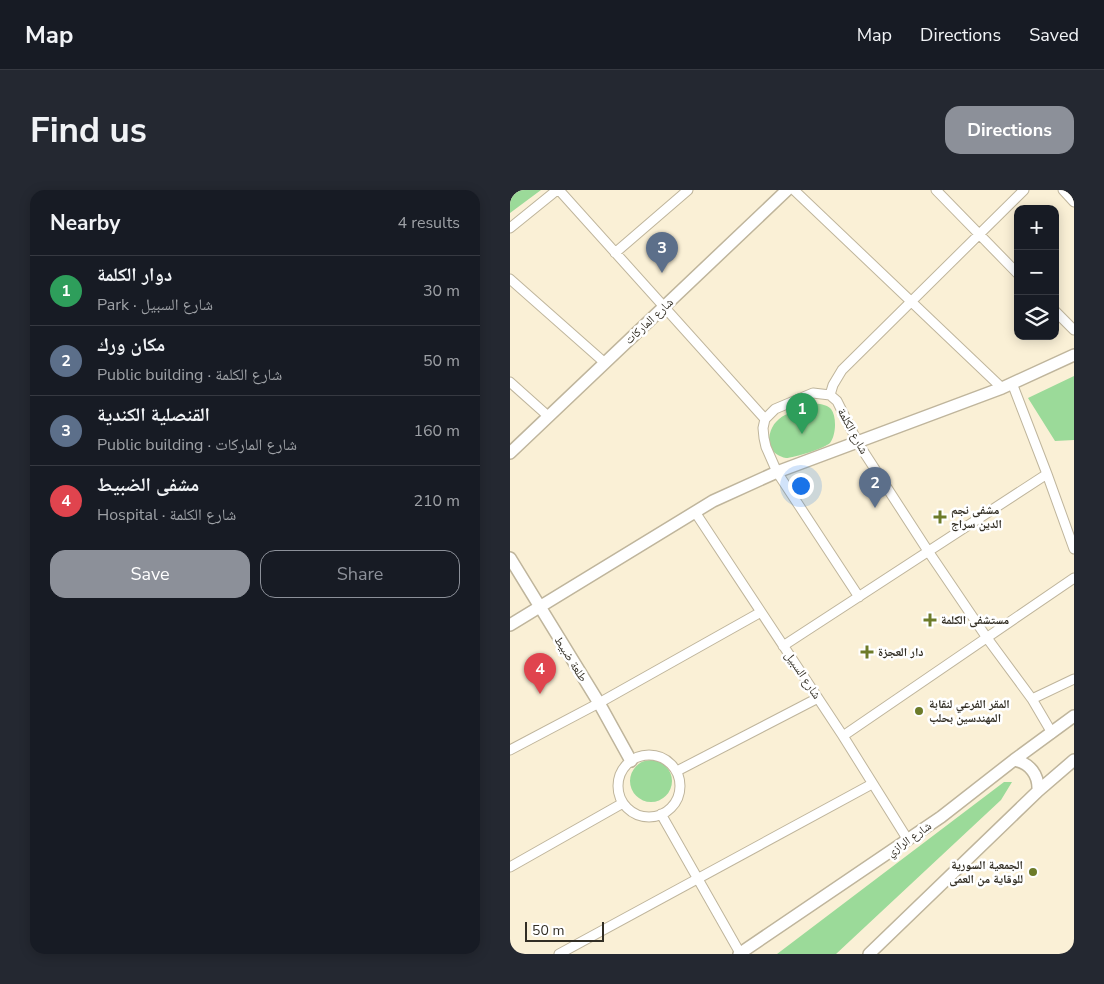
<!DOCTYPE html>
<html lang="en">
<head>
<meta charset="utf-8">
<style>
	:root { --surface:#171b24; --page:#242831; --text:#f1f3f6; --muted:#9ea1a6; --line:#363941; --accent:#8c9099 }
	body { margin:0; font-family:"Nunito Sans","Noto Naskh Arabic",sans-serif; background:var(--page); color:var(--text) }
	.controls { position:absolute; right:15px; top:15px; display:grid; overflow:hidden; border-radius:10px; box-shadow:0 2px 12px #0003 }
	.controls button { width:45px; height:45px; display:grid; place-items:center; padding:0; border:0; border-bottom:1px solid var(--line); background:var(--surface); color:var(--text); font:25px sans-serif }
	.scale { position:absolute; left:15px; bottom:12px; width:79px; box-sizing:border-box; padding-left:5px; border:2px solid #322e24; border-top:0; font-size:14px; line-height:18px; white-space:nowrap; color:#322e24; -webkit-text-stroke:4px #fff; paint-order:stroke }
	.you { position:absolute; left:290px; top:295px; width:18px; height:18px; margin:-12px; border:4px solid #fff; border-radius:50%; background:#1a73e8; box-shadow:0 0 0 8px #1a73e833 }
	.badge { display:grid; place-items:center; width:32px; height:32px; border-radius:50%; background:var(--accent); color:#fff; font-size:16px; font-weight:700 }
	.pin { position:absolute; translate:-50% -41px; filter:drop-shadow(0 1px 2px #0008) }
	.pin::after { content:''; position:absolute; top:26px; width:18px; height:15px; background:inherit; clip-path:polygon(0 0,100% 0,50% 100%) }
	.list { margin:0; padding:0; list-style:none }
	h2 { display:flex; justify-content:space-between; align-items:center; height:65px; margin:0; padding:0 20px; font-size:21px }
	h2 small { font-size:16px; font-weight:400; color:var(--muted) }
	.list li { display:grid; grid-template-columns:32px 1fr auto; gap:15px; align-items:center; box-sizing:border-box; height:70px; padding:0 20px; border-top:1px solid var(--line) }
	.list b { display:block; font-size:19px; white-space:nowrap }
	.list p { margin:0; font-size:16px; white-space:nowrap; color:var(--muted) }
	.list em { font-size:16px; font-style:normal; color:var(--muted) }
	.actions { display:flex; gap:10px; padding:15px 20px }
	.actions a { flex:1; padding:11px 0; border:1px solid var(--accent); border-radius:15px; text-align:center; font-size:18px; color:var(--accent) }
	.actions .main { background:var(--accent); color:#fff }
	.icon { flex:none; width:28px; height:28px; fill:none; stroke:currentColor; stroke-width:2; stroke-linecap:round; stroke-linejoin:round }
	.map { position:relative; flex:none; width:564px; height:764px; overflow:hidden; border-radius:15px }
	header { display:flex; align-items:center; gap:30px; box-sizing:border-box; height:70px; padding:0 25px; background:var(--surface); border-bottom:1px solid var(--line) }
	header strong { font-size:24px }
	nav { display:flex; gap:28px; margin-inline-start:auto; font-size:18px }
	.intro { display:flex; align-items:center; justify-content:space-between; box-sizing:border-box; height:120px; padding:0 30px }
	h1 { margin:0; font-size:35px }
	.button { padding:12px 22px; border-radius:15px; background:var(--accent); color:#fff; font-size:18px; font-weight:700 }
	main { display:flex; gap:30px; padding:0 30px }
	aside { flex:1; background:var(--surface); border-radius:15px; box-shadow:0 2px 12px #0003 }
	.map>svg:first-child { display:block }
	.green { fill:#9bda99 }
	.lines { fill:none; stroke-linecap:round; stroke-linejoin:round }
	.street-casing { stroke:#bfb59c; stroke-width:11 }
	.secondary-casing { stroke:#bfb59c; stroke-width:14 }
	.street { stroke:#fff; stroke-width:9 }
	.secondary { stroke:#fff; stroke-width:11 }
	.poi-dot { fill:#6c7b29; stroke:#fff; stroke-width:2 }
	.labels { text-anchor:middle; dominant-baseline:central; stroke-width:5; stroke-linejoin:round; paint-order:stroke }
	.street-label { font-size:12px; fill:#322e24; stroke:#fff }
	.poi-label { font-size:12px; font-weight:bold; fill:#322e24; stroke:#fff; text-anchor:start }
</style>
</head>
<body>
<header>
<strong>Map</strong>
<nav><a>Map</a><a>Directions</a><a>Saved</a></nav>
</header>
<div class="intro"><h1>Find us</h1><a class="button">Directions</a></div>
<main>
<aside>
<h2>Nearby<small>4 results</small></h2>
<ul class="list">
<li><span class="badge" style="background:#2e9e5b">1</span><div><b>دوار الكلمة</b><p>Park · شارع السبيل</p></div><em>30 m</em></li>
<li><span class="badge" style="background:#5c6f8a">2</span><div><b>مكان ورك</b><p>Public building · شارع الكلمة</p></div><em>50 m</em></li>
<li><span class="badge" style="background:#5c6f8a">3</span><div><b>القنصلية الكندية</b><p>Public building · شارع الماركات</p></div><em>160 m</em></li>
<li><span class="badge" style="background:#e0444e">4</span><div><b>مشفى الضبيط</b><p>Hospital · شارع الكلمة</p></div><em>210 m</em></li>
</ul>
<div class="actions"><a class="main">Save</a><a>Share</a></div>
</aside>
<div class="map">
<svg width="564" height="764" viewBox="0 0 564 764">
	<rect width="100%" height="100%" fill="#faf0d6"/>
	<!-- green -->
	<path class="green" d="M0,0H31L0,23Z
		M564,186V250L545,251L518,208Z
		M303,213C309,214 316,214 321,219C327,227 326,245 320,253C315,258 284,268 276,268C269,267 264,262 259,258C257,226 278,224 303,213Z
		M120 591a21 21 0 1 1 42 0a21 21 0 1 1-42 0Z
		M494,592H502L491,610L326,764H267Z"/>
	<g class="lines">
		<defs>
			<path id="street" d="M49,0L255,229
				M284,0L492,198
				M426,0L508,84
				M553,0L564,12
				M0,38L47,0
				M105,63L178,0
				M0,89L95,173
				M545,121L564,140
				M0,192L38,226
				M502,193L537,284L564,359
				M320,205L323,195L332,180L514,0
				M185,322L333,546L398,650
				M349,407L267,282L256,257L254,248L253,238L255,229L265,219L303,203L320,205L327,211L348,253L418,361L477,448L522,509L542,543
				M273,456L537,284
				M522,509L564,489
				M333,546L564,388
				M0,560L89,513L251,422
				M108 596a31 31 0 1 1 62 0a31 31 0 1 1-62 0Z
				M167,581L308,508
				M151,624L230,763
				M0,677L113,613
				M49,764L362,594"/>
			<path id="secondary" d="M0,263L277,0
				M0,368L89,513L121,571
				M0,435L203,311L267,282L492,198L564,165
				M504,570C520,573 529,585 528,601
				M229,764L431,627L504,570L564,526
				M359,764L528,601L564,570"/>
		</defs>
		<!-- street casing -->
		<use href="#street" class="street-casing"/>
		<!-- secondary casing -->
		<use href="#secondary" class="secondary-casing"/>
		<!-- street -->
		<use href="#street" class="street"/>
		<!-- secondary -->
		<use href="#secondary" class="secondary"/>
	</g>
	<!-- markers -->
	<g class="poi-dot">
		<path d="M427.5 319.5h5v5h5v5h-5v5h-5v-5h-5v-5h5z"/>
		<path d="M417.5 422.5h5v5h5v5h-5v5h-5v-5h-5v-5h5z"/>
		<path d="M354.5 454.5h5v5h5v5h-5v5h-5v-5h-5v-5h5z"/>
		<circle cx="409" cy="521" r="5"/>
		<circle cx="523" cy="682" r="5"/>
	</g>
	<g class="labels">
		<!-- street labels -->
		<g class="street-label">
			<text transform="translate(139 131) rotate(-43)">شارع الماركات</text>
			<text transform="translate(343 241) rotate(61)">شارع الكلمة</text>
			<text transform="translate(61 469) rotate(58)">طلعة ضبيط</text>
			<text transform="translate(293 485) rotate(56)">شارع السبيل</text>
			<text transform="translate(399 649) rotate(-35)">شارع الرازي</text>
		</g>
		<!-- poi labels -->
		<g class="poi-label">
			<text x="441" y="320">مشفى نجم<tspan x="441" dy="14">الدين سراج</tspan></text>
			<text x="431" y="430">مستشفى الكلمة</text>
			<text x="368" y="462">دار العجزة</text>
			<text x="419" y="514">المقر الفرعي لنقابة<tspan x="419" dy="14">المهندسين بحلب</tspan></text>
			<text x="513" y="675" text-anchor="end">الجمعية السورية<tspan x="513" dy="14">للوقاية من العمى</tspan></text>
		</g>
	</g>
</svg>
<div class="controls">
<button>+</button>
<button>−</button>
<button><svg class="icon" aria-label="layers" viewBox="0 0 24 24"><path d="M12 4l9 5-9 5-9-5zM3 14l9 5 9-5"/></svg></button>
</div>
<div class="scale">50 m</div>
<div class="you"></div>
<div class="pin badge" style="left:292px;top:244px;background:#2e9e5b">1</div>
<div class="pin badge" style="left:365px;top:318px;background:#5c6f8a">2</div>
<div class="pin badge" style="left:152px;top:83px;background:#5c6f8a">3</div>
<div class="pin badge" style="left:30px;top:504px;background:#e0444e">4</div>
</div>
</main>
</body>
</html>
